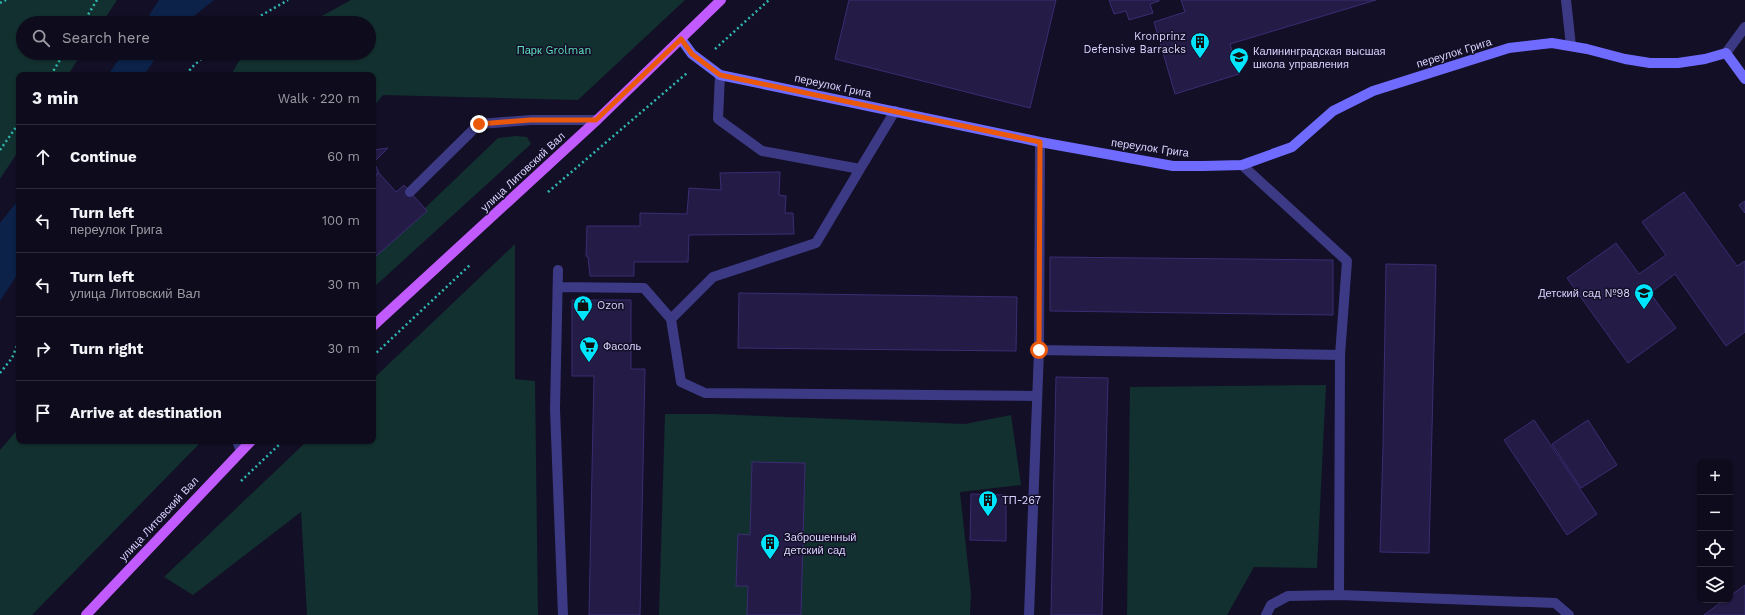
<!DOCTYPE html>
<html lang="en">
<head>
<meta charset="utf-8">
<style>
	:root { --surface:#0e0b1c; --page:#1c1929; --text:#f1f3f6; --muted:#9b9ba3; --line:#2e2b3b }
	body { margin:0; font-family:"Work Sans",sans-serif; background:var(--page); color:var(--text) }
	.controls { position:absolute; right:12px; bottom:12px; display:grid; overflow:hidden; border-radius:8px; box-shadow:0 1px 3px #0004 }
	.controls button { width:36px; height:36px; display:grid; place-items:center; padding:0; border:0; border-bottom:1px solid var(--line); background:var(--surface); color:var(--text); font:20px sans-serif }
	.stop { position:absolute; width:12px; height:12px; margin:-9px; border:3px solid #ea580c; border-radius:50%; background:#fff }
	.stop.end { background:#ea580c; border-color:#fff; box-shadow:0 1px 4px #0008 }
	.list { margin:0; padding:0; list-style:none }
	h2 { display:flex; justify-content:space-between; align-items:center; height:52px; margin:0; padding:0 16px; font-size:17px }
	h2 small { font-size:13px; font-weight:400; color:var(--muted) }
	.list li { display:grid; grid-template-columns:26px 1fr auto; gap:12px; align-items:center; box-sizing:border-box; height:64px; padding:0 16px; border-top:1px solid var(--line) }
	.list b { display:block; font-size:15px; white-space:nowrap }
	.list p { margin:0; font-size:13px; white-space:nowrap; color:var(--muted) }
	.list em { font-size:13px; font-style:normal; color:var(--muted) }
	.icon { flex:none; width:22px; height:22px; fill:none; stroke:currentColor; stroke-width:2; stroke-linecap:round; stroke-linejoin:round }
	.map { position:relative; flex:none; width:1745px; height:615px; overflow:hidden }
	.search { position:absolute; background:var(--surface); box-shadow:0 1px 3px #0004; left:16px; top:16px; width:360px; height:44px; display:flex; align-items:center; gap:10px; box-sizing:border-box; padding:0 14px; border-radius:22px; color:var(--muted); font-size:15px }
	.panel { position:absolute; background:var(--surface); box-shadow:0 1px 3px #0004; left:16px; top:72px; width:360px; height:372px; border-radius:8px }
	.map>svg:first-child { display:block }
	.green { fill:#12302f }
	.water { fill:#0c2248 }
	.building { fill:#241b47; stroke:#3b2d73 }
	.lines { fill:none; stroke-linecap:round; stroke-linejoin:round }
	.path { stroke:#2fb8b0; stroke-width:2.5; stroke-dasharray:2 3; stroke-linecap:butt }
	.lane { stroke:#3d3a85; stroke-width:10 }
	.street { stroke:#3d3a85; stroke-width:10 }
	.secondary { stroke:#6f6bff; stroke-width:10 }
	.primary { stroke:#c25bff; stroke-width:10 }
	.route { stroke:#ea580c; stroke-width:5 }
	.labels { text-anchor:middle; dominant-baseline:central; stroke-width:3; stroke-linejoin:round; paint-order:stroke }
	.poi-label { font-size:11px; fill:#d9d4ff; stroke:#130f26; text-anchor:start }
	.park-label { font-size:11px; fill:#5fe0c0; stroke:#130f26 }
	.street-label { font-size:11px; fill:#d9d4ff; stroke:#130f26 }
</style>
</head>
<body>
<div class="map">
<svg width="1745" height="615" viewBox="0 0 1745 615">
	<rect width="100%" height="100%" fill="#130f26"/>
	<!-- green -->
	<path class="green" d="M0,0H117L102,23H23V53H82L68,75H19V150L0,179Z
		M351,0H685L578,100L383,95L373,107V75H231L239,61L254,53H369V23H309Z
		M516,136L527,137L531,144L373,288V258L498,138Z
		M515,244V379L535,381L538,615H307L301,512L193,595L164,577L307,441H373V379Z
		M1326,385L1317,568L1254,567L1227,615H1127L1130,387Z
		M665,414H713L965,424L1011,415L1021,485L960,492L971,593L970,615H659Z
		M19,428V441H202L32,615H0V450Z"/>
	<!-- water -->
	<path class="water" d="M159,0H214L185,23H144Z
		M123,53H159L144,75H108Z
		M19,199V272L0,301V223Z"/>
	<!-- building -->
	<path class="building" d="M849,0H1056L1030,108L835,59Z
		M1109,0H1159V1L1150,4L1153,13L1129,20L1126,11L1114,14Z
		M1181,0H1376L1230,44L1239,74L1175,94L1154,22L1185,12Z
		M388,148L374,162L379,173L373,178V150Z
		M780,172L779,195L786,196L785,213H793L794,234L689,235L688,262H634V276H590L588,257L586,256L587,226H640V213L687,214L689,188L721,190L720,173Z
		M379,173L396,192L404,185L427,211L375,257L373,255V178Z
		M1684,192L1737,266L1745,261V332L1726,346L1675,274L1650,293L1676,328L1628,363L1567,278L1616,243L1639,274L1666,255L1642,222Z
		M1745,201V213L1739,205Z
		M1050,257L1333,260V315L1050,311Z
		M1386,264L1436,265L1429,553L1380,552L1383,446Z
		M739,293L1017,297L1016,351L738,348Z
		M572,300H631V369H645L640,615H589L594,376H572Z
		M1056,377L1108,378L1102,615H1051Z
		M1534,420L1597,514L1567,535L1504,440Z
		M1588,420L1617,465L1581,488L1552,444Z
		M752,462L805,463L801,615H747L748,586H736L738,534L750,535Z
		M971,494L1006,495V541L970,540Z
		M1745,585V615H1704L1724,600H1730V596Z"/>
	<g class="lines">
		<!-- path -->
		<path class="path" d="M0,3L6,0
			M83,23L97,0
			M248,23L288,0
			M715,49L769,0
			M51,75L64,53
			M187,75L191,68L208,53
			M0,150L19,123
			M548,192L687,73
			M373,356L471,264
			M0,373L12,358L19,341
			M241,481L283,441"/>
		<!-- lane -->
		<path class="lane" d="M1566,0L1571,46
			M720,75L718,119L762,151L860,169L895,111
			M1242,165L1347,261L1340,355
			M860,169L816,243L713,277L671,319L681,382L705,393L1037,396
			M410,192L479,124L531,120H597
			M558,270L555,409L563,615
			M558,287L644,288L671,319
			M1039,350L1040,142
			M237,441L241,451
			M1029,615L1039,350L1340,355L1339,595
			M1266,615L1271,605L1288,596L1339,595L1555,603L1569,615"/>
		<!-- street -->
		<path class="street" d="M1726,53L1745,27"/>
		<!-- secondary -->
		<path class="secondary" d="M681,39L692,54L720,75L1040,142L1173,166H1203L1242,165L1292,147L1333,111L1373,91L1509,48L1552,43L1587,49L1625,59L1650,63H1678L1705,59L1726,53L1745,79"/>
		<!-- primary -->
		<path class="primary" d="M373,326L597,120L721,0
			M86,615L251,441"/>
	</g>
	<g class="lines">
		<!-- route -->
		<path class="route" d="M479,124L530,120H596L681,39L692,54L720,75L1040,142L1039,350"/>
	</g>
	<!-- icons -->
	<defs>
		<symbol id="building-pin" viewBox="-11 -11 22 30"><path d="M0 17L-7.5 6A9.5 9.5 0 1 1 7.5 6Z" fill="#00e5ff" stroke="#130f26"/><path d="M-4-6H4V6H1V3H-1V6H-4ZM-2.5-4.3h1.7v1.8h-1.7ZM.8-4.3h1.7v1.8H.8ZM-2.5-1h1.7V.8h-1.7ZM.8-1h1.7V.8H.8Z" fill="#111"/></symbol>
		<symbol id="university-pin" viewBox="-11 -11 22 30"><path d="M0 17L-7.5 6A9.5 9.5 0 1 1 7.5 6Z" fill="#00e5ff" stroke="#130f26"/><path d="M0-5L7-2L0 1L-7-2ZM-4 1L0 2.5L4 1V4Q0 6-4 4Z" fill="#111"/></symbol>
		<symbol id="school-pin" viewBox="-11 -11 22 30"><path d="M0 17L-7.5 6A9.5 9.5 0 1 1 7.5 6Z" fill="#00e5ff" stroke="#130f26"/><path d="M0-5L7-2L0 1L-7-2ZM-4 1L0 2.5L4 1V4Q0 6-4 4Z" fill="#111"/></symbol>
		<symbol id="shop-pin" viewBox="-11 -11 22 30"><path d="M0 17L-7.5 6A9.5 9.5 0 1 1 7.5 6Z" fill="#00e5ff" stroke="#130f26"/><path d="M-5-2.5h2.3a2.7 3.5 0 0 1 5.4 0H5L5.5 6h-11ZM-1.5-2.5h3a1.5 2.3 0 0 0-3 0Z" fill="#111"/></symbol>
		<symbol id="supermarket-pin" viewBox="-11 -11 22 30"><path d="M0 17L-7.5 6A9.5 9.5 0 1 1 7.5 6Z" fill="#00e5ff" stroke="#130f26"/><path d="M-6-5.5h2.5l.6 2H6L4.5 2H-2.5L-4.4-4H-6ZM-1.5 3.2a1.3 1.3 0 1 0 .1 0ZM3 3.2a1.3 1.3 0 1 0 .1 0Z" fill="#111"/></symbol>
	</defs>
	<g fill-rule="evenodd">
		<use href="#building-pin" x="1189" y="31" width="22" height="30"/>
		<use href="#university-pin" x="1228" y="46" width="22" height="30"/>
		<use href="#school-pin" x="1633" y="282" width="22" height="30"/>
		<use href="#shop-pin" x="572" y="294" width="22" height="30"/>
		<use href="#supermarket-pin" x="578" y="335" width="22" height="30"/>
		<use href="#building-pin" x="977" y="489" width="22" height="30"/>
		<use href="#building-pin" x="759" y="532" width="22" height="30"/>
	</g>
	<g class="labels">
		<!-- poi labels -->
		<g class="poi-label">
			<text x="1186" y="36" text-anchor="end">Kronprinz<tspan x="1186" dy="13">Defensive Barracks</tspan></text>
			<text x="1253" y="51">Калининградская высшая<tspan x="1253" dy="13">школа управления</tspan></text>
			<text x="1630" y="293" text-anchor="end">Детский сад №98</text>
			<text x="597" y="305">Ozon</text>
			<text x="603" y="346">Фасоль</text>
			<text x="1002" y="500">ТП-267</text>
			<text x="784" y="537">Заброшенный<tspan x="784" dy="13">детский сад</tspan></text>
		</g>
		<!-- park labels -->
		<g class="park-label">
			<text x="554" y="50">Парк Grolman</text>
		</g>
		<!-- street labels -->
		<g class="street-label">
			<text transform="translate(1454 53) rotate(-17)">переулок Грига</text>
			<text transform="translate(833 86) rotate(12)">переулок Грига</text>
			<text transform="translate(1150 148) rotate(8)">переулок Грига</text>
			<text transform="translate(523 172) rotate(-43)">улица Литовский Вал</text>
			<text transform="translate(159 519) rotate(-47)">улица Литовский Вал</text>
		</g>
	</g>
</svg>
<div class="controls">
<button>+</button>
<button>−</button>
<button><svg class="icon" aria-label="locate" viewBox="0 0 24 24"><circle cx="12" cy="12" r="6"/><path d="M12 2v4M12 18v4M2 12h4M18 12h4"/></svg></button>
<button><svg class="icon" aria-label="layers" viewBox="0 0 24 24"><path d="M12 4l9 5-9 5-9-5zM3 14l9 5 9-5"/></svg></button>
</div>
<div class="stop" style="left:1039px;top:350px"></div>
<div class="stop end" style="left:479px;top:124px"></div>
<div class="search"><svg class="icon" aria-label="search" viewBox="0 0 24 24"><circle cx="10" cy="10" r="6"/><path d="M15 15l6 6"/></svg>Search here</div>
<section class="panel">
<h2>3 min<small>Walk · 220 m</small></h2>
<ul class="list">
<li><svg class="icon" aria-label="ahead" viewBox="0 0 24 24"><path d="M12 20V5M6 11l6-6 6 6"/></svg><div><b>Continue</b></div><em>60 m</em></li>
<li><svg class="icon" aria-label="left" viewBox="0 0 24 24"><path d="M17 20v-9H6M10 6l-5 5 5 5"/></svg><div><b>Turn left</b><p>переулок Грига</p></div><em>100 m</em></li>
<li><svg class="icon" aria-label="left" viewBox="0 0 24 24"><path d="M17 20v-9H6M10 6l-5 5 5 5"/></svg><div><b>Turn left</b><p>улица Литовский Вал</p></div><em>30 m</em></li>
<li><svg class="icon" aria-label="right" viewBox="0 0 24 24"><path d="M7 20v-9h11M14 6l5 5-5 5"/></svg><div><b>Turn right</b></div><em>30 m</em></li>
<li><svg class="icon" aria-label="arrive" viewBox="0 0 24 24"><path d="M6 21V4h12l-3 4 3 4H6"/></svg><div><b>Arrive at destination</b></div></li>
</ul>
</section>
</div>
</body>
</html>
